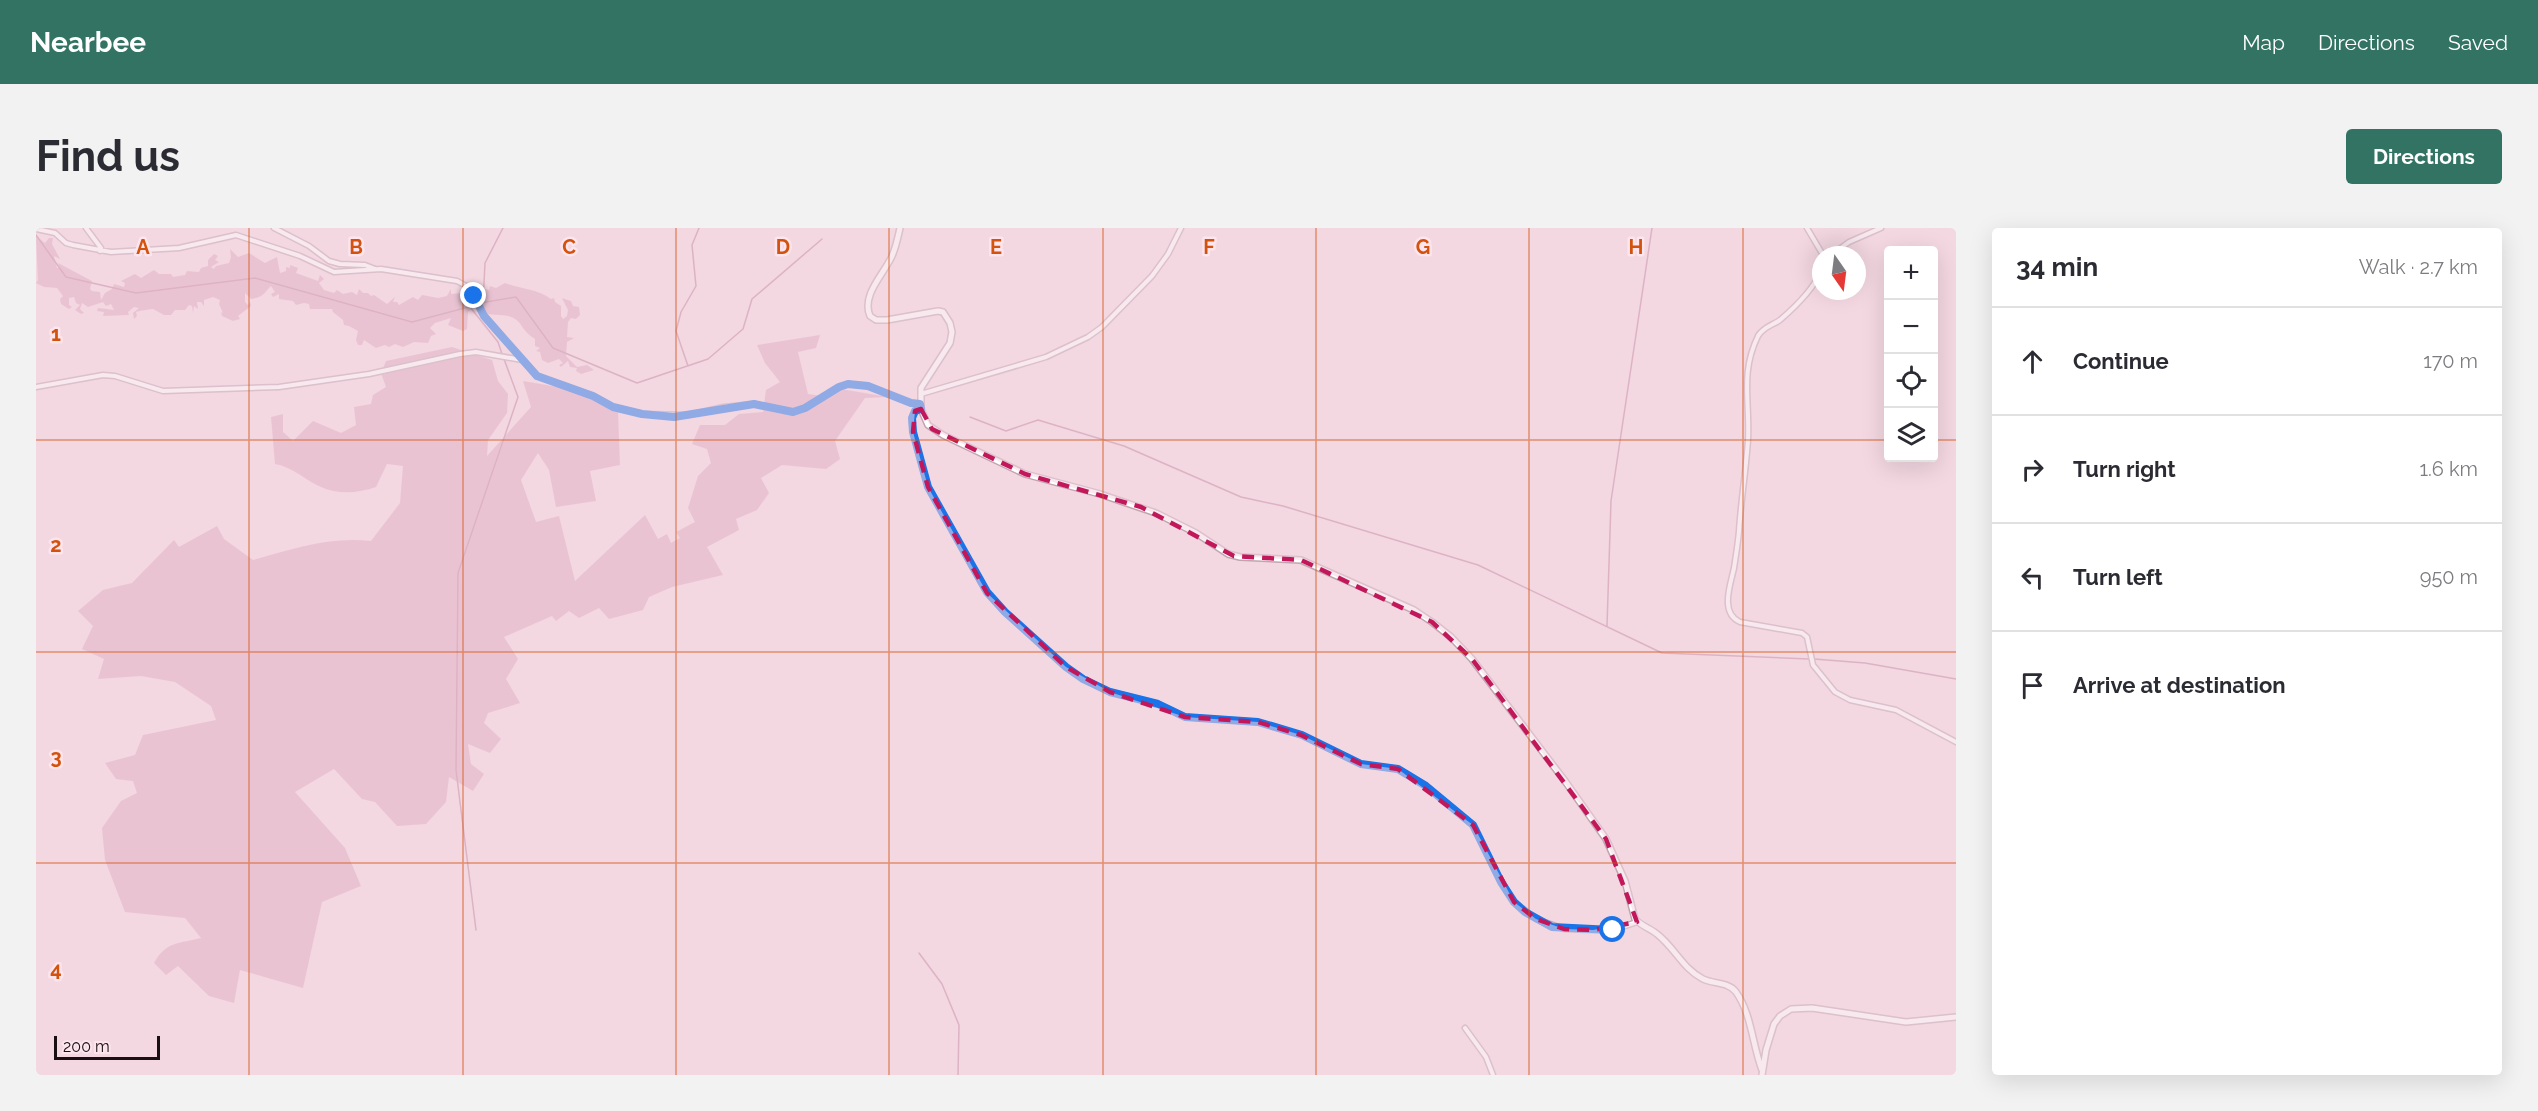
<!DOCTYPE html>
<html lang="en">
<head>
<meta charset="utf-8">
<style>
	:root { --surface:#fff; --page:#f2f2f3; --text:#2b2b33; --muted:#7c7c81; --line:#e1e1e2; --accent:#327363 }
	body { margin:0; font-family:Raleway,sans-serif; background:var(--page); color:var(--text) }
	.controls { position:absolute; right:18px; top:18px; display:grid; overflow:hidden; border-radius:6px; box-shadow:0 6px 24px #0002 }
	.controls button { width:54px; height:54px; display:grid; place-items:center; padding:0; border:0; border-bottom:2px solid var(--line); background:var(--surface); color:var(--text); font:30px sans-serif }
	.compass { position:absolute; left:1776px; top:18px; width:54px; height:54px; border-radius:50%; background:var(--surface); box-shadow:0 6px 24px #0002; rotate:166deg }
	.scale { position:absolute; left:18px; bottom:15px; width:106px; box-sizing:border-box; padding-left:6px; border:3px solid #190f13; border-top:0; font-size:16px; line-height:21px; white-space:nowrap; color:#190f13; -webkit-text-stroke:4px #fde5ed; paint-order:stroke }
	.stop { position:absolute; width:18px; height:18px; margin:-14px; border:4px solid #1a73e8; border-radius:50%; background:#fff }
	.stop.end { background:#1a73e8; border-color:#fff; box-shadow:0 2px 6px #0008 }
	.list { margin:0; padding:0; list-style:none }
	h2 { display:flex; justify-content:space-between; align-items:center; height:78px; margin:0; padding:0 24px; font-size:26px }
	h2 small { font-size:20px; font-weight:400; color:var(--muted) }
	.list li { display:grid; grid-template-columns:39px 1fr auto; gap:18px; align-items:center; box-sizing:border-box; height:108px; padding:0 24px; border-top:2px solid var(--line) }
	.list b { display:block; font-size:22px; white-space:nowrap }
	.list em { font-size:20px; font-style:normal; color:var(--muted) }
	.icon { flex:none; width:33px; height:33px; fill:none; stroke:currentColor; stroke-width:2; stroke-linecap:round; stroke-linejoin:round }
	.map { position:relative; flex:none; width:1920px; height:847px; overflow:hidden; border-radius:6px }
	header { display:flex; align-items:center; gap:36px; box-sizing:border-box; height:84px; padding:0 30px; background:var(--accent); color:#fff }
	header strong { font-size:28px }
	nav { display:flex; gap:33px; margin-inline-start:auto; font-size:21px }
	.intro { display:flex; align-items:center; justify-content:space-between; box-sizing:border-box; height:144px; padding:0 36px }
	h1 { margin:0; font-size:42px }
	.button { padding:15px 27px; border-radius:6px; background:var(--accent); color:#fff; font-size:21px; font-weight:700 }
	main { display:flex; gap:36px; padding:0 36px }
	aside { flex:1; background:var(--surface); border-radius:6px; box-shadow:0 6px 24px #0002 }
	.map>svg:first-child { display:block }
	.green { fill:#e1acc0 }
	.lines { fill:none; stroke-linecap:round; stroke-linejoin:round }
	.stream { stroke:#c3889f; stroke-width:1.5 }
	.minor-casing { stroke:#c0a5af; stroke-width:7 }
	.secondary-casing { stroke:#c0a5af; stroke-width:8 }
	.minor { stroke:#fff; stroke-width:4 }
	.secondary { stroke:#fff; stroke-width:5 }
	.route { stroke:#1a73e8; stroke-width:8 }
	.marked { fill:none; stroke:#c2185b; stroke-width:4.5; stroke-dasharray:12 8; stroke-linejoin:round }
	.grid { fill:none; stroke:#d3520d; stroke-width:1.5; stroke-opacity:0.55 }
	.grid-label { font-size:20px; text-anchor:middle; font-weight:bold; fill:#d3520d; stroke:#fde5ed; stroke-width:5; stroke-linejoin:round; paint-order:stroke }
</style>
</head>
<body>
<header>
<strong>Nearbee</strong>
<nav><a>Map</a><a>Directions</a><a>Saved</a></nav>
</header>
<div class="intro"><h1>Find us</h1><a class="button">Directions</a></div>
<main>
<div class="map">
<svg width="1920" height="847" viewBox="0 0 1920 847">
	<rect width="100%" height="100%" fill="#f3d7e1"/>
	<!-- green -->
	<path class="green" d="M0,8L9,15L13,10H17L16,16L24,31L18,28L21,40H24L22,35L56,53L54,61L56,63L64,64L65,72L69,65L76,61L78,56L88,59L89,55L85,53L99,46L105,50L118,42L123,46H135L137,49L149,47L151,43L163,44L165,40L172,38V32L178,26L182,28L179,32L183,34L175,39L178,41L180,38L193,35L195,29L194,21L202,29L213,25L229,35L241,29L244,45L250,43V39L254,40V37L262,40L260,45L282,53L284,47L288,51L283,55L288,62L298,65L301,62L307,66L316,64L321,67L323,61L327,65H332L335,68L338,67L351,76L359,69L357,74H361L363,77L377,69L382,72L386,67L402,70L411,68L415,61V66L427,65L428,73L434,74L436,81L432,84L431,101L427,103L412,97L415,90L399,95L394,100L400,106L395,108L392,115L378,114L367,119L359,116L353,119L349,117L340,120L328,112L326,117H322L320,112L322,103L313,98L308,97L307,92L297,84L296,81H274L273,76L268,75L260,77L257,73L243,71V66L237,69L235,66L239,64L235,58C228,65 228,69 215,71L209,65V74L212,77L214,74L215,78L202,88L204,91L197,93L186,88L185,84L187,85L183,76L184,72L177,69L168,72V78L165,74H161L162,81L158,78L157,85L156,78L153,77L149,82H139L135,87H128L117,81C111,82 106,82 100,84L101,88L98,91L97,85L103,80L98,79L92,84L93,87L67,88L68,84L61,83L62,80L78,82L75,76L70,78L67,74L52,79L46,75L44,81L48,85L45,86L39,82L44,77L40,75L38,69L33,70V77L36,79L33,81L25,76L24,71L27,68L21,60L8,59L0,55L2,52Z
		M469,55C484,61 501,61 515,71L518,70L519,74L525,78V88L527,91L531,88L532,82L526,70L535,73L537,78L543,79L544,87L540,91L535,90L532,94L531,109L538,110L531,114L530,128L541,139L551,137L558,142L545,146L540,143L541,140L534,139L532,133L525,139L523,137L527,135L523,131L512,135L506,132L504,124L500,123L504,120L499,118V111C487,104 486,95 479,91C471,85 456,88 446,85L437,65H441L446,57L448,61L453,62L454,58L460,60Z
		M784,107L780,120L762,124L772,166L793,169L805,161L852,169L829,170L799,213L804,231L790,241L746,237L725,250L733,265L721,282L700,291L703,302L671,319L687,347L636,359L613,369L607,382L573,391L563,380L543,390L533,383L520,393L516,388L468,409L482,431L470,451L484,475L452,485L448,495L465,511L454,525L432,516L435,536L448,546L437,563L413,549L410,574L390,596L361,598L339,574L326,571L298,541L259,564L309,620L325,658L286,674L267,760L204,742L198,775L173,768L142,738L130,747L118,735C131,712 144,716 165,710L149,690L89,684L69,632L66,600L85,573L101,565L97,553L80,551L69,535L99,527L107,507L180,492L175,478L139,454L105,448L62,451L68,431L46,421L57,398L42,383L67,362L96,355L138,312L143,319L181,298L188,311L217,332C256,321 294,308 335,313L364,275L367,238L351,236L340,259C322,265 303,267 285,259C269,252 257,239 239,236L235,189L247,186V204L257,213L277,193L305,205L320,197L318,179L335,176L337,167L350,159L345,145L350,133L416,119L456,132L462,153L472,166L471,185L452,212L451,228L495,179L487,153L534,161L582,184L584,237L554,243L560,273L520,279L513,242L502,225L485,252L500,294L523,288L539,353L609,287L622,311L631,306L635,315L644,310L640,304L659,294L652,280L662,248L675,235L671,221L656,216L664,197H689L703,186L727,184L730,162L744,154L729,135L721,117Z"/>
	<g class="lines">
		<!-- stream -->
		<path class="stream" d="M0,7L30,49L100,65L219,50L376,94L440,77
			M444,75L480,69L517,120L601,155L672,131L707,101L716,71L786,11
			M447,75L449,35L467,0
			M434,79L462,114L466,126
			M652,138L640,103L645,84L660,58L656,17L663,0
			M934,189L970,203L1002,192L1088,218L1205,269L1247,278L1442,337L1626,425L1773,431
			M1571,398L1575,273L1616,0
			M1778,431L1829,435L1920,451
			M440,702L420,542L422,345L482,169L468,131
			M883,725L906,756L923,797L922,847"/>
		<defs>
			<path id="minor" d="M50,0L65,20L64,23
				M238,0L273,18L293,33L304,36L329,37L339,41
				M1771,0L1787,27
				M0,1L19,5L30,15L37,17L75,24L143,20L200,7L264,28L298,44L345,41L421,53L434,60L448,88L501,148L557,168L577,179L606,186L652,187L688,179L718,176L757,184L769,180L803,159L812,156L832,158L875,175L884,176
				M1795,27L1813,14L1845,0
				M1785,43C1778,60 1758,80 1744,92C1737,97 1727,99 1722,108C1704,145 1714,173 1712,212C1710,242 1705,272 1703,303C1702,315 1700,327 1698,340C1695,355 1683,385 1704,394L1766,405L1771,409L1777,437L1799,464L1814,472L1860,482L1920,514
				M0,159L67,147L79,148L127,163L243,159L333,146L424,126L440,124L486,132
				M885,166L1010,129L1052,109L1066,99L1116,48L1132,26L1145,0
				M885,181L879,183L876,190L877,204L892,259L951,365L969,384L1030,439L1047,451L1074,464L1122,476L1149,489L1222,494L1265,507L1325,536L1362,541L1390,558L1437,597L1460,644L1478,674L1500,691L1528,701L1557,702H1577L1601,694
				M1429,800L1450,829L1457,847"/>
			<path id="secondary" d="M864,0C862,9 860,19 856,28C848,46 825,67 834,88L840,92H851L902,83L907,84L914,95L916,104L914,115L885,160V181L892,197L907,207L989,246L1064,266L1120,285L1160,305L1192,326L1204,329L1265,332L1378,382L1396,394L1415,409L1436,431L1529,553L1570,611L1589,653L1599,691C1605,698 1614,700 1621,706C1639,720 1646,740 1667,751C1677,756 1693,754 1700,764C1716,787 1716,816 1726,842
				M1726,847L1730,822L1738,796L1744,788L1755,781L1776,780L1870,794L1920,789"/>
		</defs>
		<!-- minor casing -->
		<use href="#minor" class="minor-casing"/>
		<!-- secondary casing -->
		<use href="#secondary" class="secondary-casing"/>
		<!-- minor -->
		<use href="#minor" class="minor"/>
		<!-- secondary -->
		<use href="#secondary" class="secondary"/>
	</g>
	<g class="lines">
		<!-- route -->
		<path class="route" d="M438,68L448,88L501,148L557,168L577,179L606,186L638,189L718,176L757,184L769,180L803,159L812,156L832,158L875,175L884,176L885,181L879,183L876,190L877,204L892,259L951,364L969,384L1030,439L1047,451L1074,464L1122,476L1149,489L1222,494L1266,507L1325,536L1362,541L1390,558L1437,597L1465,654L1478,674L1489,684L1516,699L1577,702"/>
	</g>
	<!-- marked area -->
	<path d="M0 0H1920V847H0ZM885,181L896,201L989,246L1105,279L1198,328L1265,332L1396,394L1436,431L1570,611L1601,694L1557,702L1528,701L1500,691L1478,674L1437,597L1362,541L1325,536L1265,507L1222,494L1149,489L1074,464L1030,439L951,365L892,259L877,204L879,183Z" fill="#f3d7e1" fill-opacity=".55" fill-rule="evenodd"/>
	<path class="marked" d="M885,181L896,201L989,246L1105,279L1198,328L1265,332L1396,394L1436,431L1570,611L1601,694L1557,702L1528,701L1500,691L1478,674L1437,597L1362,541L1325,536L1265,507L1222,494L1149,489L1074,464L1030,439L951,365L892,259L877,204L879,183Z"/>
	<!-- grid -->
	<path class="grid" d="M213,0V847M427,0V847M640,0V847M853,0V847M1067,0V847M1280,0V847M1493,0V847M1707,0V847M0,212H1852M1898,212H1920M0,424H1920M0,635H1920"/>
	<g class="grid-label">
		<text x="107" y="26">A</text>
		<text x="320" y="26">B</text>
		<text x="533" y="26">C</text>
		<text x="747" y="26">D</text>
		<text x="960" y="26">E</text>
		<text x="1173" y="26">F</text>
		<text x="1387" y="26">G</text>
		<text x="1600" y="26">H</text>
		<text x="20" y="113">1</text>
		<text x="20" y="324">2</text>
		<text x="20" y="536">3</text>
		<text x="20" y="748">4</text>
	</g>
</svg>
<div class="controls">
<button>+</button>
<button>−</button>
<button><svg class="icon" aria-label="locate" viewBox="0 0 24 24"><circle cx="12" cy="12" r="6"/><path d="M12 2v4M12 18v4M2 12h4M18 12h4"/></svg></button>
<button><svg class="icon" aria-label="layers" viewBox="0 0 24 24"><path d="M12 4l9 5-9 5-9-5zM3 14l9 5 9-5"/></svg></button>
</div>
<svg class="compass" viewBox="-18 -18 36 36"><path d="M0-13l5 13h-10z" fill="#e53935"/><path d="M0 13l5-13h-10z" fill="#7c7c81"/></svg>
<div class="scale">200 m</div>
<div class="stop" style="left:1577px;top:702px"></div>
<div class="stop end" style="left:438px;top:68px"></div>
</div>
<aside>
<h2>34 min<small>Walk · 2.7 km</small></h2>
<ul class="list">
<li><svg class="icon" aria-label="ahead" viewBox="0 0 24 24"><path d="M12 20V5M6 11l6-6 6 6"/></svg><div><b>Continue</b></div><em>170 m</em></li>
<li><svg class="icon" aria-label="right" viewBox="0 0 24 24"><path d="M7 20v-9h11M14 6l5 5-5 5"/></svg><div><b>Turn right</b></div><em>1.6 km</em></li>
<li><svg class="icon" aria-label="left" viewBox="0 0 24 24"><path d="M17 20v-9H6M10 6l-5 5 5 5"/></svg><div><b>Turn left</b></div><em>950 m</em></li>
<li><svg class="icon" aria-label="arrive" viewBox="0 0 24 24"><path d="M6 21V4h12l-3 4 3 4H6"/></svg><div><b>Arrive at destination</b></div></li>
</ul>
</aside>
</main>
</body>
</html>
